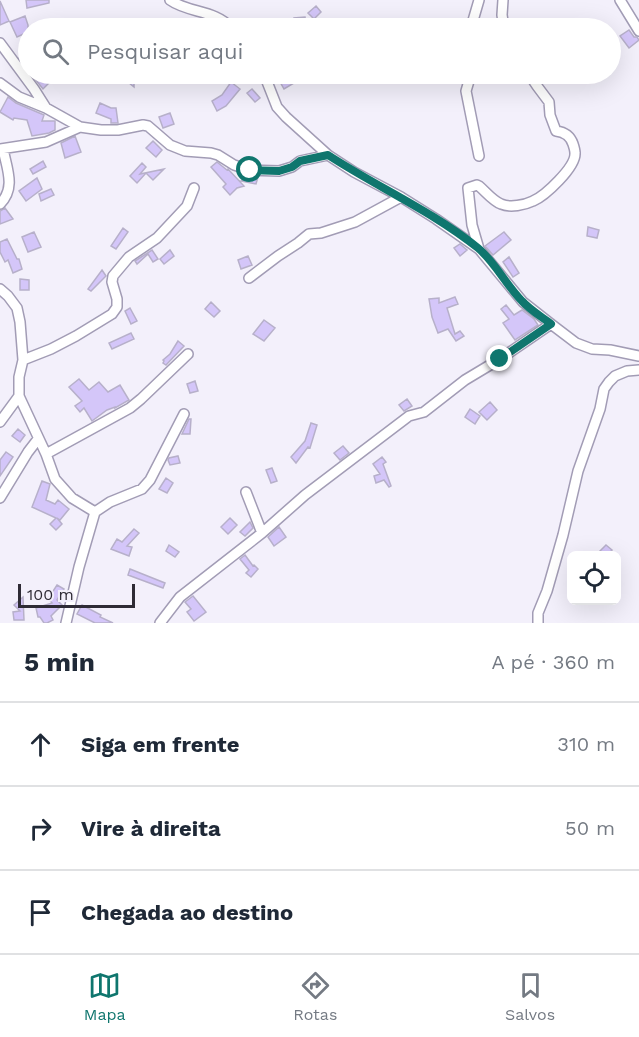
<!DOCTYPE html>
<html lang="pt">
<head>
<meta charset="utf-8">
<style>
	:root { --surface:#fff; --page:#f6f6f7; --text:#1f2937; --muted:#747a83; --line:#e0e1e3; --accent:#0f766e }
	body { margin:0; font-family:"Work Sans",sans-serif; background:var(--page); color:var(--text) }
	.controls { position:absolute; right:18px; bottom:18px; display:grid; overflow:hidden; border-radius:9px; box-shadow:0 6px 24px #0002 }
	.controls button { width:54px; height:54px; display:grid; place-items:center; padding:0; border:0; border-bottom:2px solid var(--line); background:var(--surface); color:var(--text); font:30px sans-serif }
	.scale { position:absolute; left:18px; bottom:15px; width:117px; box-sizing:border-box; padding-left:6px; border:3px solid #2e2b35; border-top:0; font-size:16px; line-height:21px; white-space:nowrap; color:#2e2b35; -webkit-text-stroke:4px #f3f0fb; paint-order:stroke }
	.stop { position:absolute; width:18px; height:18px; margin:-14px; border:4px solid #0f766e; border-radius:50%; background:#fff }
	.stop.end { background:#0f766e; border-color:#fff; box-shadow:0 2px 6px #0008 }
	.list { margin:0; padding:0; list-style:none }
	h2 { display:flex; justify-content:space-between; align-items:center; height:78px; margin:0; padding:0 24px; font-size:26px }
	h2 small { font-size:20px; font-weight:400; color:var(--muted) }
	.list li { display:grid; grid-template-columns:39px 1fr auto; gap:18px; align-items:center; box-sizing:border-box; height:84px; padding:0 24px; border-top:2px solid var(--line) }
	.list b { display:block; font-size:22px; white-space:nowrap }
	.list em { font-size:20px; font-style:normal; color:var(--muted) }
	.icon { flex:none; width:33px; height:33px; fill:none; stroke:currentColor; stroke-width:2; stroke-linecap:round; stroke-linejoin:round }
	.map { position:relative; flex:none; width:639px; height:623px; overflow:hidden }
	.search { position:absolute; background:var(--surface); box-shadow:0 6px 24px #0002; left:18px; right:18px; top:18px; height:66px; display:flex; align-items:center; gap:15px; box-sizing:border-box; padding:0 21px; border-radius:33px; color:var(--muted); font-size:22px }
	.sheet { height:330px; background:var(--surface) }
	nav { display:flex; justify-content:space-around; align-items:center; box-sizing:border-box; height:84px; border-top:2px solid var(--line); background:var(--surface); font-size:16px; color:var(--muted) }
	nav a { display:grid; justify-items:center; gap:3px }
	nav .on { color:var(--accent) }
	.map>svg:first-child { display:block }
	.building { fill:#d4c6f9; stroke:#b7b0ca; stroke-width:1.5 }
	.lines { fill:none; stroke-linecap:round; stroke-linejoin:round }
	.street-casing { stroke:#a29cb5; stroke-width:12 }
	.street { stroke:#fff; stroke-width:9 }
	.route { stroke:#0f766e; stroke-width:8 }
</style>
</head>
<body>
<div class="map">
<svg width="639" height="623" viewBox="0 0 639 623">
	<rect width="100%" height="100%" fill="#f3f0fb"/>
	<!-- building -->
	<path class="building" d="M26,0H49V3L27,8Z
		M0,1L9,21L0,25Z
		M316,6L321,12L314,19L308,13Z
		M25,16L28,25V32L17,37L10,22Z
		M305,17L306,26L295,27L294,18Z
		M629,30L634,37H637L639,40L629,48L620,36Z
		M28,52V70L19,58L24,53L25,55Z
		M31,74H61L66,77L62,83L54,78L43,89Z
		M127,74L136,80L134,82V87L123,78Z
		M289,75L294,83L284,89L279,80Z
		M231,82L240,89L226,106L217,111L212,101L222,95Z
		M252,89L260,98L255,102L247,93Z
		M8,97L16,103L44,115L42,121H55V130L49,133L32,136L27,120L14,118L13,120L0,112Z
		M100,103L111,108H116L118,123H111V119L96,113Z
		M170,113L174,124L163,128L159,117Z
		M75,136L81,152L65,158L61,143Z
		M153,141L162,150L156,157L146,148Z
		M43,161L46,167L33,174L30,169Z
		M217,162L227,170L228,169L244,186L237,188L230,195L223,187L226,184L211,167Z
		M142,163L146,167L140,174L164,169L153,180L146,173L137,183L130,176Z
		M250,177H258L256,184L241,181Z
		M37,178L42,189L26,201L19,191Z
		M51,189L54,195L41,201L39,194Z
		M5,208L13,219L0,224V211Z
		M588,227L599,230L597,238L587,236Z
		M123,228L128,232L116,249L111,246Z
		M34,232L41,247L28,252L22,237Z
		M504,232L511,240L493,255L485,246Z
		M7,239L17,259H19L22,269L13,273L8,260L5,262L0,252V242Z
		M460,244L467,250L460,256L454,248Z
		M152,250L158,259L153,262L148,254L137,264L135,261Z
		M170,250L174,256L164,264L160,259Z
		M248,256L252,265L241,269L238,260Z
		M509,257L519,273L513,277L503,262Z
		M102,270L106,276L91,291L88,289Z
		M20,279L29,280V290H20Z
		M455,297L458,304L447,308L455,334L460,331L464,336L456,341L448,329L438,333L432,317L429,299L439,298V303Z
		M211,302L220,311L214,317L205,309Z
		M506,305L514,315L522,310L534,319L538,325L515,340L503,323L509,319L501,309Z
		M130,308L137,321L131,324L125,311Z
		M264,320L275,328L264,341L253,334Z
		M131,333L134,339L112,349L109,343Z
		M178,341L184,346L166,365L163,363L164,361L163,360L170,354Z
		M79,379L89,390L99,382L108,392L120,385L129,400L115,408V407L107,410L92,421L84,408L80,412L75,406L82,401L69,387Z
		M195,381L198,391L190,393L187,384Z
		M407,399L412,406L404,411L399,405Z
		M490,402L497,410L487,420L479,412Z
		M470,409L480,416L475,424L465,417Z
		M189,419H191L190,434H182Z
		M311,423L317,425L310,448L308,447L296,463L291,457L305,441Z
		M18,429L25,435L20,442L12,436Z
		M343,446L349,453L340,460L334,453Z
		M6,452L13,457L0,476V460Z
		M178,456L180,463L170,465L168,460L169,458Z
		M382,457L386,462L383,464L391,486L389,487L384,480L376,483L374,476L380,474L373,464Z
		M272,468L277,481L271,483L266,470Z
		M166,478L173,483L167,493L159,489Z
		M42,481L50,484L46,500L55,504L58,500L69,509L60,520L57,518L62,524L56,530L50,524L56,518L32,507Z
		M230,518L237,525L228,534L221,527Z
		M250,522L253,528L245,536L240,532Z
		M279,527L286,537L274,546L268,537Z
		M134,529L139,533L127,546L132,547L129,556L111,549L117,539L122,542Z
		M169,545L179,552L175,557L166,551Z
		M606,545L612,550L607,555H604L600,551Z
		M245,555L253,566L254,565L258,569L251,577L246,573L249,570L240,559Z
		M130,569L165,583L163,588L128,575Z
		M57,585L64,589L57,600L62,605L51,616L53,620L47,623H44L40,617H38L36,608L52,603L48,599Z
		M193,596L206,612L194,621L187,612L191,609L185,602Z
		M23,597L24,620H14L13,612L20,611L14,605Z
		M82,605L101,615L100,617L113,623H95L77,614Z"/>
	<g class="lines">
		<defs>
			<path id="street" d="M170,0C188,13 216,10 231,28
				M503,0L502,15L504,28
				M620,0L639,31
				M473,28L472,24L479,0
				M0,43L34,89L46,108
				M264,74L277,107L286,117L328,155L354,172L401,197L436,219L479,249L523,302L551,324L576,343L592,349L610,350L639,356
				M471,74L466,91L479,156
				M0,83L19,97L46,108L80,127L101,130H118L143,125L148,126L170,145L185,151L211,153L218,155L234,165L250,170L279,171L292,167L300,161L328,155
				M0,149L46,142L80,127
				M0,204C16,188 7,169 3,149
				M479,249L472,225L468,188L477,185L479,186C486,192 493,201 501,204C510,208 525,205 533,201C545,196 576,167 575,153C575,150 574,147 573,144C570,135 564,132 556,131L550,115L549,102L537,86L529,74
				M249,278L278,256L298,243L309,234L321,233L355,222L401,197
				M0,289L8,296L17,308L20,322L23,360L19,377V396L46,454L55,479L72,498L95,512
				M23,360L51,349L76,336L112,314L117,307V299L112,282L113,276L129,257L157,238L187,206L194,188
				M0,422L19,396
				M46,454L130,408L141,399L188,354
				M246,492L262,533
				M0,498L28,452L38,439
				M66,623L79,567L95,512L110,502L142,489L150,480L184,414
				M160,623L180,597L262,533L305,495L409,416L424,412L465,380L500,359L551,324
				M538,623V613L547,591L563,535L578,471L600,409L604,389L609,382L615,376L627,371L639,370"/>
		</defs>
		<!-- street casing -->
		<use href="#street" class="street-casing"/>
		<!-- street -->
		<use href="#street" class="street"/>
	</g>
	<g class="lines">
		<!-- route -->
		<path class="route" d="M250,170L279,171L292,167L300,161L328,155C377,187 432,211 478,248C495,262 506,285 522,301C530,310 542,317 551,324L500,359"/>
	</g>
</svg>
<div class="controls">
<button><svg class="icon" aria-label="locate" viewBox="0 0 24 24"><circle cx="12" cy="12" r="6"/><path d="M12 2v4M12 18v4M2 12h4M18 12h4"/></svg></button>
</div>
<div class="scale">100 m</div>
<div class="stop" style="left:250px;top:170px"></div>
<div class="stop end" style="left:500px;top:359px"></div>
<div class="search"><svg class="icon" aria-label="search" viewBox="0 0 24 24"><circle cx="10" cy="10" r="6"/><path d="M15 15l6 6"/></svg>Pesquisar aqui</div>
</div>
<section class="sheet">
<h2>5 min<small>A pé · 360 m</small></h2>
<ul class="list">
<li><svg class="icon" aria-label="ahead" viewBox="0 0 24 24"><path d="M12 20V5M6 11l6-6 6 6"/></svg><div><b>Siga em frente</b></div><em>310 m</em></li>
<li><svg class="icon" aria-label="right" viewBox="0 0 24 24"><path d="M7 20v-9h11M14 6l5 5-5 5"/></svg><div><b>Vire à direita</b></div><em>50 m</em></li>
<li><svg class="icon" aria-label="arrive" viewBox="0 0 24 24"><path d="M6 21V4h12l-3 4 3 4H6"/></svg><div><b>Chegada ao destino</b></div></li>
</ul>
</section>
<nav>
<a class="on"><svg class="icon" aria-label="map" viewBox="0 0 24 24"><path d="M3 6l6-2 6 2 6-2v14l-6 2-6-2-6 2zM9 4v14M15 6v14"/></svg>Mapa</a>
<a><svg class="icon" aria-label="directions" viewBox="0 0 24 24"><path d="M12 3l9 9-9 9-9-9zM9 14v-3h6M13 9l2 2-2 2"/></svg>Rotas</a>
<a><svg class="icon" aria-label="saved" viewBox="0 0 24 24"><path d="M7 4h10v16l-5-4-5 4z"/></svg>Salvos</a>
</nav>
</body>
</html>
